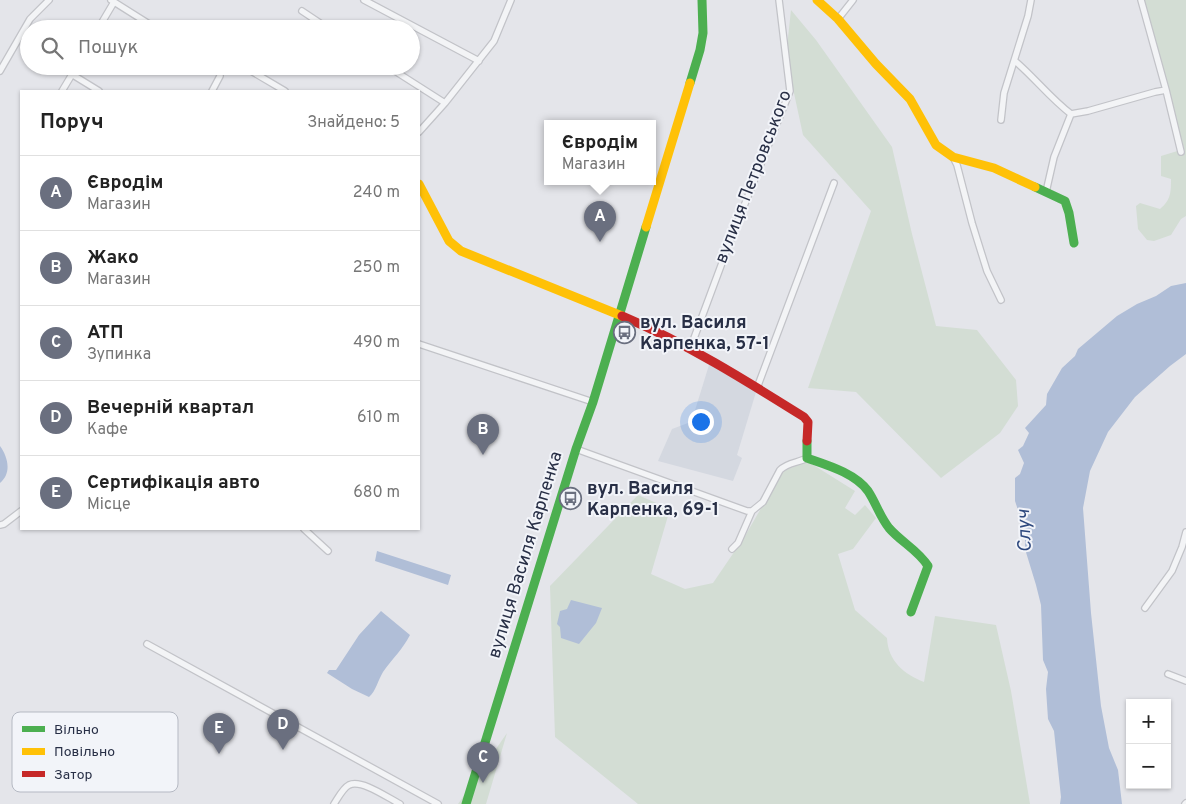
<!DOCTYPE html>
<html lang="uk">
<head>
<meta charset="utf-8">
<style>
	:root { --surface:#fff; --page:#f2f2f2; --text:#222; --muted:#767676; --line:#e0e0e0; --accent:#6a6f7f }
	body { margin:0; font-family:Overpass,sans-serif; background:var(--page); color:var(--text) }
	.controls { position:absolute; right:15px; bottom:15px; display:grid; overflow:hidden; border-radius:0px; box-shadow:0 1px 4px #0004 }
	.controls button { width:45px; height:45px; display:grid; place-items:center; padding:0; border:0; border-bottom:1px solid var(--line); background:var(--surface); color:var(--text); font:25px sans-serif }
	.you { position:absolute; left:700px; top:421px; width:18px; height:18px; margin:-12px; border:4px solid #fff; border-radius:50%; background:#1a73e8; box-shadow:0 0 0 8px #1a73e833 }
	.badge { display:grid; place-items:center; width:32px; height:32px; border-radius:50%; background:var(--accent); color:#fff; font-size:16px; font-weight:700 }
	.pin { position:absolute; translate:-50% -41px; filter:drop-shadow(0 1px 2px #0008) }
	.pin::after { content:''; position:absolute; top:26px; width:18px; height:15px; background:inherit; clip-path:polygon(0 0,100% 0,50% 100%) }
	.popup { position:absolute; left:544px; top:120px; width:112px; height:65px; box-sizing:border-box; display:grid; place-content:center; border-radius:0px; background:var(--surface); filter:drop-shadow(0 1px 4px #0005); font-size:16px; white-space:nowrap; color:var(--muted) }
	.popup b { font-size:19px; color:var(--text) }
	.popup::after { content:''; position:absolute; left:50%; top:100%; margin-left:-10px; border:10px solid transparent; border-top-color:var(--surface) }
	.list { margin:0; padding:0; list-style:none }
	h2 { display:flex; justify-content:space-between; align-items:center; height:65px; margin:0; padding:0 20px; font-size:21px }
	h2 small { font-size:16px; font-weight:400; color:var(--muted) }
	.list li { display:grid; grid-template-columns:32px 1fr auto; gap:15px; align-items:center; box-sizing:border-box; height:75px; padding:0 20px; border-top:1px solid var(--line) }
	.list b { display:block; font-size:19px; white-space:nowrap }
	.list p { margin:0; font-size:16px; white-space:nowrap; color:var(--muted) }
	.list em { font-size:16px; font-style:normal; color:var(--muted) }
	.icon { flex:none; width:28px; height:28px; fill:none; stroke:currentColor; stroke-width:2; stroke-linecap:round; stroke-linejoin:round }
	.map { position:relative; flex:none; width:1186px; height:804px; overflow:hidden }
	.search { position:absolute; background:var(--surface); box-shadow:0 1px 4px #0004; left:20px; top:20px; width:400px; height:55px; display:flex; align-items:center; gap:12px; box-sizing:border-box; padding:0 18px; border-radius:28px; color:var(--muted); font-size:19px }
	.panel { position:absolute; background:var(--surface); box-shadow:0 1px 4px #0004; left:20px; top:90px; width:400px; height:440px; border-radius:0px }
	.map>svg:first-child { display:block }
	.built { fill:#d4d8e0 }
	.green { fill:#d3ddd4 }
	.water { fill:#b0bed7 }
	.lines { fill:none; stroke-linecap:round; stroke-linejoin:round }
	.street-casing { stroke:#c2c3c8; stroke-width:8 }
	.street { stroke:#f3f4f6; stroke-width:5.5 }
	.fast { stroke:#4caf50; stroke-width:9 }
	.slow { stroke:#ffc107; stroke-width:9 }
	.jam { stroke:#c62828; stroke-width:9 }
	.labels { text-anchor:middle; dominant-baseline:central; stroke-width:4; stroke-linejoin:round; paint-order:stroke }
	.street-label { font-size:18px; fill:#282f46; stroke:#f2f4f9 }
	.poi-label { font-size:18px; font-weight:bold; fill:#282f46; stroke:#f2f4f9; text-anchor:start }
	.water-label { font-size:19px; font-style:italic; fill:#2d487e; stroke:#f2f4f9 }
	.key { fill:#f2f4f9; stroke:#b5b9c3; stroke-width:1 }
	.key-label { font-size:14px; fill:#282f46 }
</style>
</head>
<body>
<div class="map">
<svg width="1186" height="804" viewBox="0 0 1186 804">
	<rect width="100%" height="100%" fill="#e4e5ea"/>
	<!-- built -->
	<path class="built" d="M709,365H715L756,392L737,455L742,458L733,481L658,461L672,429L688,423L692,420Z"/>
	<!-- green -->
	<path class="green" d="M1142,0H1186V216L1181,219L1171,235L1154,241L1147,240L1138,229L1136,206L1140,203L1160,209C1171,200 1171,192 1171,179L1161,176V156L1184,149Z
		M791,10L816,40L892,147L912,234L936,326L977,330L1016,380L1018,406L1000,433L941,478L856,392L808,388L871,211L803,135L786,56Z
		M807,461L855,491L845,508L855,515L865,505L876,518L853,549L838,554L855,610L887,638C888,661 904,674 924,682L935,616L996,625L1011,691L1030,804H638L555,737L550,586L638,495L670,509L651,574L685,589L713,583L745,536L782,472Z
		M507,733L486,804H458Z"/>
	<!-- water -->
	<path class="water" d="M1186,283V354L1170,366L1135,397L1108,432L1090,471L1083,508L1091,613L1101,706L1109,748L1118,770L1122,804H1060L1061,797L1054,731L1048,719L1046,689L1048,672L1043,660L1041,605L1036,585L1025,549V530L1022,516L1019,513L1015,501V478L1020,474L1024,463L1018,450L1023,446L1029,433L1025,428L1046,405L1047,394L1062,368L1075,356L1078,349L1117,316L1137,304L1156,296L1171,286Z
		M0,446C8,457 12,473 0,483Z
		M377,551L451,575L448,585L375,561Z
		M571,600L602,608L596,623L579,644L561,638L560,627L557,624L560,611L567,609Z
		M381,611L410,635C403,649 392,659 383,672C378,680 376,691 369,697L352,689L327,673L329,670H336L359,635Z"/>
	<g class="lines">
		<defs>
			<path id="street" d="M111,0L157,29
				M364,0L479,61
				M1141,0L1166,90L1181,152
				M302,11L329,29
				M838,19L853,0
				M98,29L114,2
				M1015,61C1035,78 1050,98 1071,114L1088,111L1155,92L1166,90
				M387,66L445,103
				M246,68L285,91
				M0,71L30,19L49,0
				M73,75L99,91
				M62,91L77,66
				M212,91L220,76V68L217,66
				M1001,120L1004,93L1028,16L1031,0
				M419,132L445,103L494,41L511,0
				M953,157L957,165L972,223L987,271L1001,300
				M1046,192L1054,157L1071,114
				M419,344L593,402
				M690,349L732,236L790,91L779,0
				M757,388L834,183
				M576,449L747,511H752L738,543L732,549
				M752,511L763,502L780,470C788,462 798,463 807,458
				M0,525L4,524L21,511
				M304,529L328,551
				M1145,608L1172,571L1182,547L1186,532
				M147,644L438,804
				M1168,674L1186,681
				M334,804C338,798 343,788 349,785C362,779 388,798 400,804
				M1185,804L1186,803"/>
		</defs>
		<!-- street casing -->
		<use href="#street" class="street-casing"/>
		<!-- street -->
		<use href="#street" class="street"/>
		<!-- fast -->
		<path class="fast" d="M690,83L700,50L703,33L702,0
			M1035,187L1065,201L1069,213L1074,243
			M807,441V458C827,465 855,473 868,491C876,503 880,517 889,528C901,542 918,550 928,566L911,612
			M466,804L576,449L593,402L646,227"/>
		<!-- slow -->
		<path class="slow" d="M817,0L838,19L876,64L910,99L936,145L953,157L994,168L1035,187
			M419,184L449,241L461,251L622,316
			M646,227L690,83"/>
		<!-- jam -->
		<path class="jam" d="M622,316C686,343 745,380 804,417L808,422L807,441"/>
	</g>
	<!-- icons -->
	<defs>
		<symbol id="bus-ring" viewBox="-11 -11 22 22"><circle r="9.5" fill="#f2f4f9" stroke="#6a6f7f" stroke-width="1.5"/><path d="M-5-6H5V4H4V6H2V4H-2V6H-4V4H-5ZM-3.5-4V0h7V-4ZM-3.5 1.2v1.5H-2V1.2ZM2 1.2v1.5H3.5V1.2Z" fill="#6a6f7f"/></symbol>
	</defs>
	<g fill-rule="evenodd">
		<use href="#bus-ring" x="612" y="320" width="25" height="25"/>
		<use href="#bus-ring" x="558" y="486" width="25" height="25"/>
	</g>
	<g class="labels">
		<!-- street labels -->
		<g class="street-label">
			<text transform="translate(754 177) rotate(-69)">вулиця Петровського</text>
			<text transform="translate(526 555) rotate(-73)">вулиця Василя Карпенка</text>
		</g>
		<!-- poi labels -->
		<g class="poi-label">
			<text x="640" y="323">вул. Василя<tspan x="640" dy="21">Карпенка, 57-1</tspan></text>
			<text x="587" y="489">вул. Василя<tspan x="587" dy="21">Карпенка, 69-1</tspan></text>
		</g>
		<!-- water labels -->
		<g class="water-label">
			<text transform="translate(1025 531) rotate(-93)">Случ</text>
		</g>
	</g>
	<!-- legend -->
	<rect x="12" y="712" width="166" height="80" rx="8" class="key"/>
	<rect x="22" y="726" width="23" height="6" fill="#4caf50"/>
	<rect x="22" y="748" width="23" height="7" fill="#ffc107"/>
	<rect x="22" y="771" width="23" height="6" fill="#c62828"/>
	<g class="key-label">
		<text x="54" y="734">Вільно</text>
		<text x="54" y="756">Повільно</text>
		<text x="54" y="779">Затор</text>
	</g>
</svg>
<div class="controls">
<button>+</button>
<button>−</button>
</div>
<div class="you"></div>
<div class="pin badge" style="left:600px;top:242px">A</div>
<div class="popup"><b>Євродім</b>Магазин</div>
<div class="pin badge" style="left:483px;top:455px">B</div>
<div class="pin badge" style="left:483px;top:783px">C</div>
<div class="pin badge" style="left:283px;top:750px">D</div>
<div class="pin badge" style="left:219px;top:754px">E</div>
<div class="search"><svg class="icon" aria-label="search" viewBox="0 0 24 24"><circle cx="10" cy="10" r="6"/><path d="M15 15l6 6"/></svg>Пошук</div>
<section class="panel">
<h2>Поруч<small>Знайдено: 5</small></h2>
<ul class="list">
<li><span class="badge">A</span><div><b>Євродім</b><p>Магазин</p></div><em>240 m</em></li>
<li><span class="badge">B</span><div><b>Жако</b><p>Магазин</p></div><em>250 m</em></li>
<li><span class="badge">C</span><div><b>АТП</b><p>Зупинка</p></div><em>490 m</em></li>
<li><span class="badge">D</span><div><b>Вечерній квартал</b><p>Кафе</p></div><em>610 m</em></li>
<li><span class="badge">E</span><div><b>Сертифікація авто</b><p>Місце</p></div><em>680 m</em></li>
</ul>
</section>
</div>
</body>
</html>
